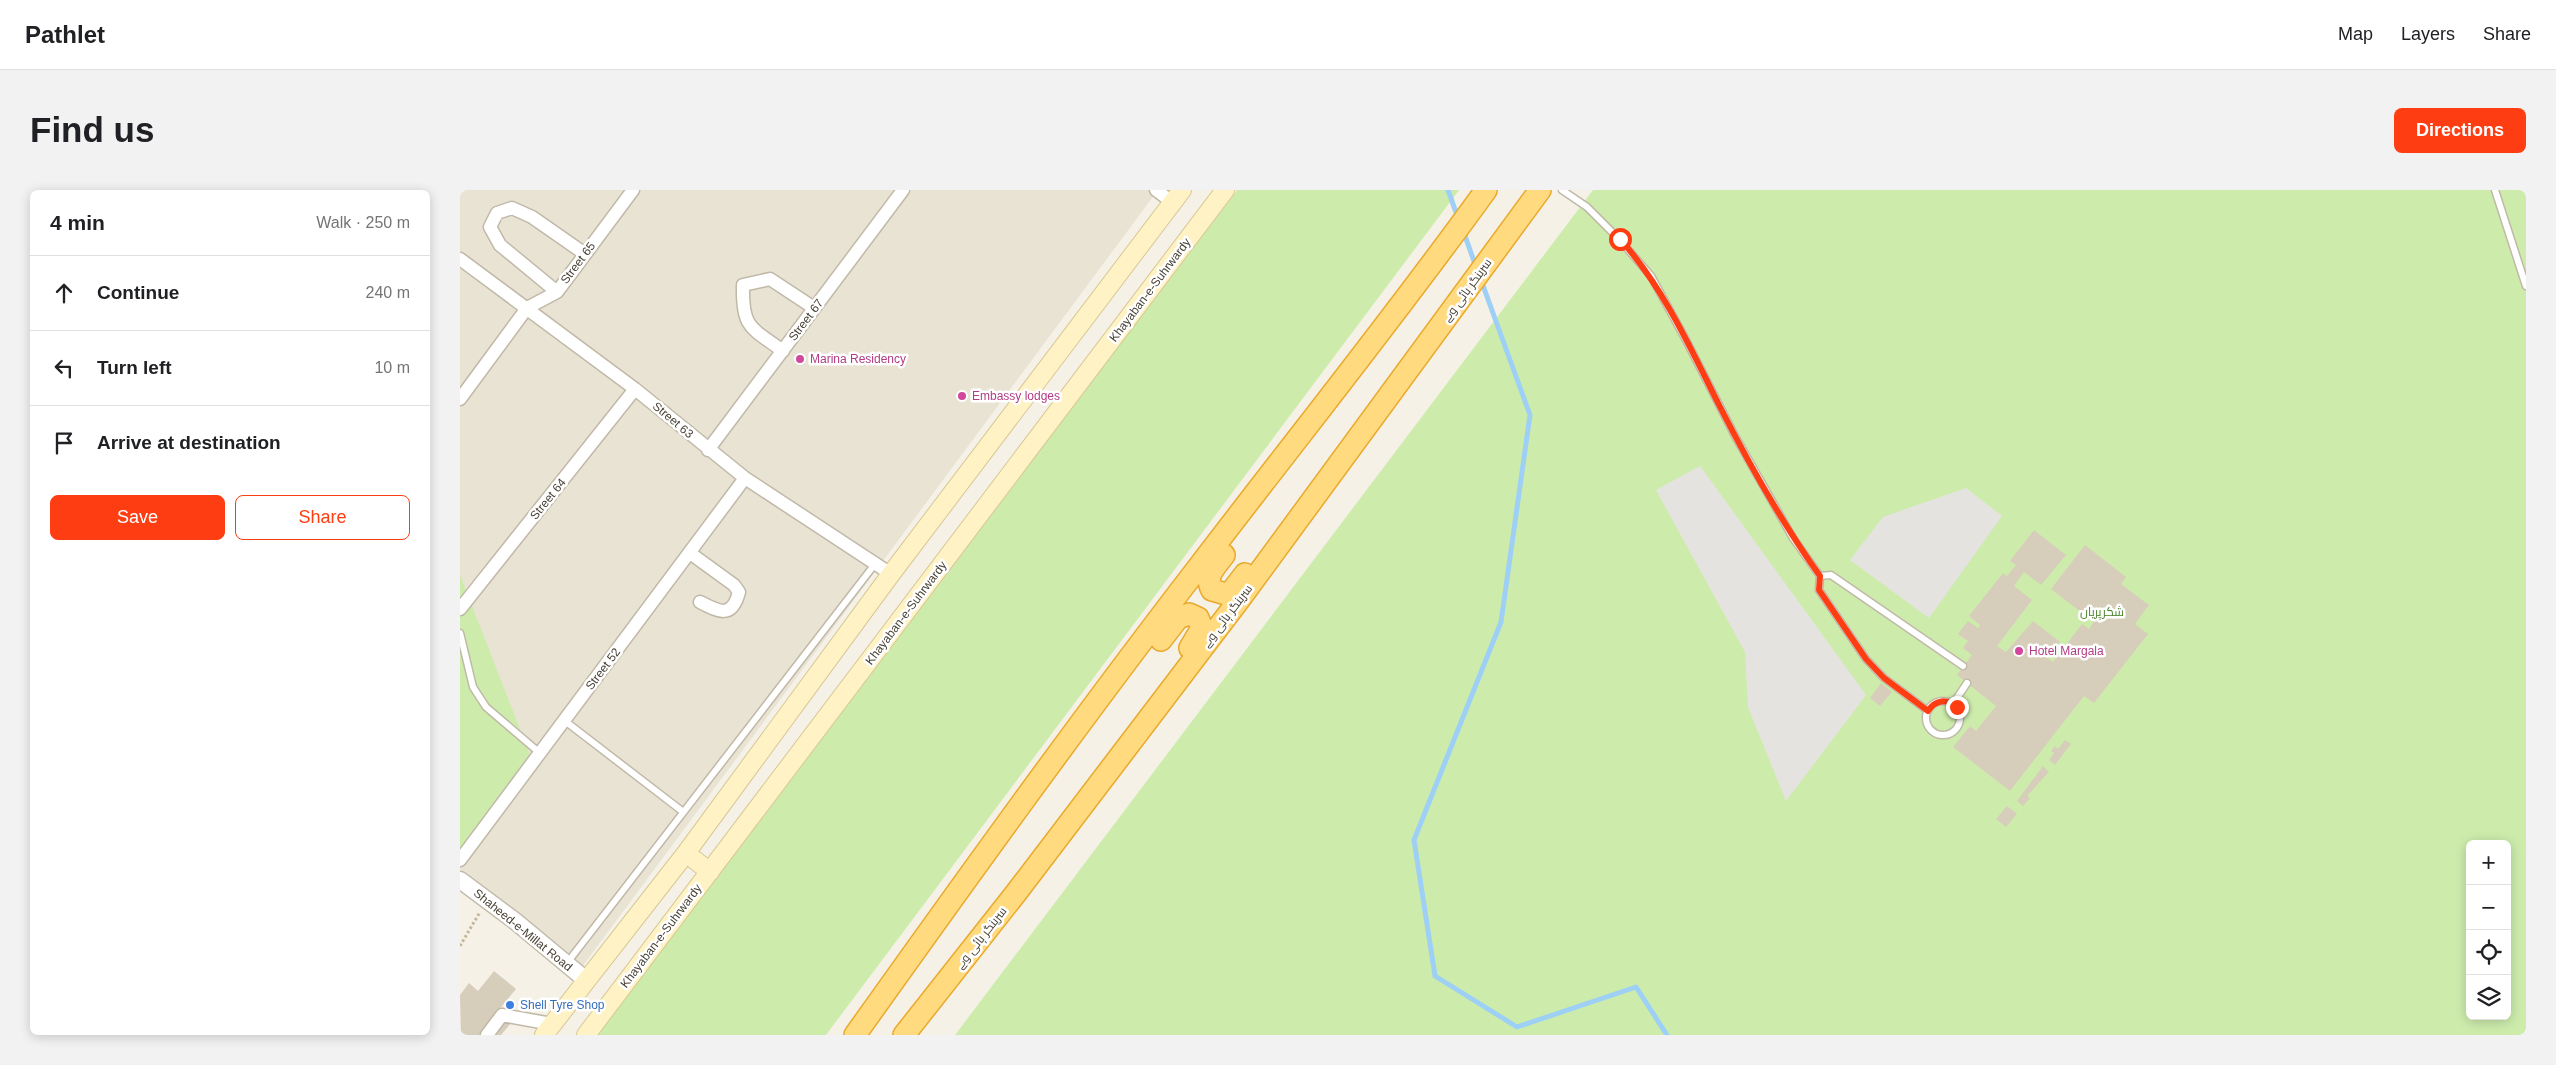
<!DOCTYPE html>
<html lang="en">
<head>
<meta charset="utf-8">
<style>
	:root { --surface:#fff; --page:#f2f2f2; --text:#202124; --muted:#757577; --line:#e0e0e0; --accent:#ff3d13 }
	body { margin:0; font-family:Helvetica,Cairo,sans-serif; background:var(--page); color:var(--text) }
	.controls { position:absolute; right:15px; bottom:15px; display:grid; overflow:hidden; border-radius:8px; box-shadow:0 2px 12px #0003 }
	.controls button { width:45px; height:45px; display:grid; place-items:center; padding:0; border:0; border-bottom:1px solid var(--line); background:var(--surface); color:var(--text); font:25px sans-serif }
	.stop { position:absolute; width:15px; height:15px; margin:-11px; border:4px solid #ff3d13; border-radius:50%; background:#fff }
	.stop.end { background:#ff3d13; border-color:#fff; box-shadow:0 1px 5px #0008 }
	.list { margin:0; padding:0; list-style:none }
	h2 { display:flex; justify-content:space-between; align-items:center; height:65px; margin:0; padding:0 20px; font-size:21px }
	h2 small { font-size:16px; font-weight:400; color:var(--muted) }
	.list li { display:grid; grid-template-columns:32px 1fr auto; gap:15px; align-items:center; box-sizing:border-box; height:75px; padding:0 20px; border-top:1px solid var(--line) }
	.list b { display:block; font-size:19px; white-space:nowrap }
	.list em { font-size:16px; font-style:normal; color:var(--muted) }
	.actions { display:flex; gap:10px; padding:15px 20px }
	.actions a { flex:1; padding:11px 0; border:1px solid var(--accent); border-radius:8px; text-align:center; font-size:18px; color:var(--accent) }
	.actions .main { background:var(--accent); color:#fff }
	.icon { flex:none; width:28px; height:28px; fill:none; stroke:currentColor; stroke-width:2; stroke-linecap:round; stroke-linejoin:round }
	.map { position:relative; flex:none; width:2066px; height:845px; overflow:hidden; border-radius:8px }
	header { display:flex; align-items:center; gap:30px; box-sizing:border-box; height:70px; padding:0 25px; background:var(--surface); border-bottom:1px solid var(--line) }
	header strong { font-size:24px }
	nav { display:flex; gap:28px; margin-inline-start:auto; font-size:18px }
	.intro { display:flex; align-items:center; justify-content:space-between; box-sizing:border-box; height:120px; padding:0 30px }
	h1 { margin:0; font-size:35px }
	.button { padding:12px 22px; border-radius:8px; background:var(--accent); color:#fff; font-size:18px; font-weight:700 }
	main { display:flex; gap:30px; padding:0 30px }
	aside { flex:1; background:var(--surface); border-radius:8px; box-shadow:0 2px 12px #0003 }
	.map>svg:first-child { display:block }
	.residential { fill:#e9e3d4 }
	.green { fill:#cdecac; fill-rule:evenodd }
	.parking { fill:#e5e3df }
	.lines { fill:none; stroke-linecap:round; stroke-linejoin:round }
	.stream { stroke:#9ed0f6; stroke-width:5 }
	.building { fill:#d7cdbb }
	.service-casing { stroke:#c1b9a8; stroke-width:9 }
	.minor-casing { stroke:#c1b9a8; stroke-width:15 }
	.tertiary-casing { stroke:#c1b9a8; stroke-width:19 }
	.secondary-casing { stroke:#d8c793; stroke-width:20 }
	.trunk-casing { stroke:#e9a92c; stroke-width:24 }
	.path { stroke:#c4b698; stroke-width:3; stroke-dasharray:2.5 2.5; stroke-linecap:butt }
	.service { stroke:#fff; stroke-width:6 }
	.minor { stroke:#fff; stroke-width:12 }
	.tertiary { stroke:#fff; stroke-width:16 }
	.secondary { stroke:#fff3c6; stroke-width:18 }
	.trunk { stroke:#ffda7e; stroke-width:21 }
	.route { stroke:#ff3d13; stroke-width:6 }
	.hotel-dot { fill:#d1479c; stroke:#fff; stroke-width:2 }
	.shop-dot { fill:#3f7fe0; stroke:#fff; stroke-width:2 }
	.labels { text-anchor:middle; dominant-baseline:central; stroke-width:5; stroke-linejoin:round; paint-order:stroke }
	.street-label { font-size:12px; fill:#484135; stroke:#fff }
	.hotel-label { font-size:12px; fill:#b23c85; stroke:#fff; text-anchor:start }
	.park-label { font-size:12px; fill:#447f23; stroke:#fff }
	.shop-label { font-size:12px; fill:#366cbe; stroke:#fff; text-anchor:start }
</style>
</head>
<body>
<header>
<strong>Pathlet</strong>
<nav><a>Map</a><a>Layers</a><a>Share</a></nav>
</header>
<div class="intro"><h1>Find us</h1><a class="button">Directions</a></div>
<main>
<aside>
<h2>4 min<small>Walk · 250 m</small></h2>
<ul class="list">
<li><svg class="icon" aria-label="ahead" viewBox="0 0 24 24"><path d="M12 20V5M6 11l6-6 6 6"/></svg><div><b>Continue</b></div><em>240 m</em></li>
<li><svg class="icon" aria-label="left" viewBox="0 0 24 24"><path d="M17 20v-9H6M10 6l-5 5 5 5"/></svg><div><b>Turn left</b></div><em>10 m</em></li>
<li><svg class="icon" aria-label="arrive" viewBox="0 0 24 24"><path d="M6 21V4h12l-3 4 3 4H6"/></svg><div><b>Arrive at destination</b></div></li>
</ul>
<div class="actions"><a class="main">Save</a><a>Share</a></div>
</aside>
<div class="map">
<svg width="2066" height="845" viewBox="0 0 2066 845">
	<rect width="100%" height="100%" fill="#f5f1e7"/>
	<!-- residential -->
	<path class="residential" d="M0,0H698L116,785L0,679Z"/>
	<!-- green -->
	<path class="green" d="M777,0H999L366,845H135Z
		M1133,0H2066V845H495ZM2010,654H2047V826H2010Z
		M0,385L70,565L0,662Z"/>
	<!-- parking -->
	<path class="parking" d="M1240,276L1406,505L1326,611L1288,517L1285,462L1196,300Z
		M1506,298L1542,326L1469,428L1390,370L1423,327Z"/>
	<g class="lines">
		<!-- stream -->
		<path class="stream" d="M988,0L998,28
			M1003,40L1016,77
			M1021,90L1070,225L1041,432L954,650L975,786L1057,837L1176,797L1207,845"/>
	</g>
	<!-- building -->
	<path class="building" d="M1574,340L1606,365L1581,395L1564,382L1554,396L1572,410L1537,456L1546,462L1573,431L1600,452L1586,467L1593,472L1622,434L1629,439L1634,432L1591,399L1625,355L1666,387L1661,394L1689,415L1675,434L1688,444L1634,513L1624,506L1550,601L1493,557L1510,536L1516,541L1536,516L1497,485L1512,465L1503,458L1508,451L1498,444L1508,431L1518,438L1520,435L1509,426L1543,383L1547,386L1556,375L1550,371Z
		M1421,493L1432,502L1420,516L1410,508Z
		M1605,550L1611,554L1595,575L1589,570L1594,563L1591,561L1595,556L1598,559Z
		M1583,576L1589,582L1567,606L1570,608L1563,616L1557,611Z
		M1547,616L1557,624L1546,637L1536,629Z
		M34,781L56,799L38,821L52,832L41,845H1L0,805L9,793L18,801Z"/>
	<g class="lines">
		<defs>
			<path id="service" d="M1102,0L1127,17L1159,49L1191,86L1226,150L1275,246L1333,348L1360,386L1359,400L1406,469L1424,488L1468,521
				M2035,0L2066,96
				M1360,386L1371,385L1503,476
				M0,443L13,497L26,517L81,564
				M1466 528a17 17 0 1 1 34 0a17 17 0 1 1-34 0Z
				M1493,514L1507,493
				M105,531L222,621
				M107,773L415,374"/>
			<path id="minor" d="M696,0L712,12
				M0,69L175,199L285,288L431,384
				M97,102L40,55L30,37L37,23L52,18L72,27L125,64
				M323,161C290,137 282,138 283,95L310,89L354,118
				M0,209L67,118L97,102L173,0
				M248,260L443,0
				M230,363L274,395L279,402C272,429 259,422 240,412
				M0,419L175,199
				M0,670L285,288
				M27,845L42,825L92,834"/>
			<path id="tertiary" d="M0,690L55,731L126,790"/>
			<path id="secondary" d="M226,663L250,682
				M84,845L226,663L431,384L722,0
				M126,845L765,0"/>
			<path id="trunk" d="M764,365C756,376 744,386 752,400L766,404L771,402L785,384
				M701,450L718,428L729,424L738,428L742,438L730,458
				M395,845C507,688 619,532 737,379C833,253 933,129 1026,0
				M444,845L556,703L779,410L1080,0"/>
		</defs>
		<!-- service casing -->
		<use href="#service" class="service-casing"/>
		<!-- minor casing -->
		<use href="#minor" class="minor-casing"/>
		<!-- tertiary casing -->
		<use href="#tertiary" class="tertiary-casing"/>
		<!-- secondary casing -->
		<use href="#secondary" class="secondary-casing"/>
		<!-- trunk casing -->
		<use href="#trunk" class="trunk-casing"/>
		<!-- path -->
		<path class="path" d="M0,756L20,722"/>
		<!-- service -->
		<use href="#service" class="service"/>
		<!-- minor -->
		<use href="#minor" class="minor"/>
		<!-- tertiary -->
		<use href="#tertiary" class="tertiary"/>
		<!-- secondary -->
		<use href="#secondary" class="secondary"/>
		<!-- trunk -->
		<use href="#trunk" class="trunk"/>
	</g>
	<g class="lines">
		<!-- route -->
		<path class="route" d="M1160,49C1203,97 1230,157 1259,215C1289,274 1322,333 1360,386L1359,400L1406,469L1424,488L1468,521C1475,510 1487,508 1497,517"/>
	</g>
	<!-- markers -->
	<g class="hotel-dot">
		<circle cx="340" cy="169" r="5"/>
		<circle cx="502" cy="206" r="5"/>
		<circle cx="1559" cy="461" r="5"/>
	</g>
	<circle class="shop-dot" cx="50" cy="815" r="5"/>
	<g class="labels">
		<!-- street labels -->
		<g class="street-label">
			<text transform="translate(118 73) rotate(-53)">Street 65</text>
			<text transform="translate(690 100) rotate(-53)">Khayaban-e-Suhrwardy</text>
			<text transform="translate(1007 100) rotate(-54)">سرینگر ہائی وے</text>
			<text transform="translate(346 130) rotate(-53)">Street 67</text>
			<text transform="translate(213 230) rotate(40)">Street 63</text>
			<text transform="translate(88 309) rotate(-51)">Street 64</text>
			<text transform="translate(446 423) rotate(-53)">Khayaban-e-Suhrwardy</text>
			<text transform="translate(767 426) rotate(-53)">سرینگر ہائی وے</text>
			<text transform="translate(143 479) rotate(-53)">Street 52</text>
			<text transform="translate(63 740) rotate(39)">Shaheed-e-Millat Road</text>
			<text transform="translate(201 746) rotate(-53)">Khayaban-e-Suhrwardy</text>
			<text transform="translate(521 748) rotate(-52)">سرینگر ہائی وے</text>
		</g>
		<!-- hotel labels -->
		<g class="hotel-label">
			<text x="350" y="169">Marina Residency</text>
			<text x="512" y="206">Embassy lodges</text>
			<text x="1569" y="461">Hotel Margala</text>
		</g>
		<!-- park labels -->
		<g class="park-label">
			<text x="1642" y="422">شکرپریاں</text>
		</g>
		<!-- shop labels -->
		<g class="shop-label">
			<text x="60" y="815">Shell Tyre Shop</text>
		</g>
	</g>
</svg>
<div class="controls">
<button>+</button>
<button>−</button>
<button><svg class="icon" aria-label="locate" viewBox="0 0 24 24"><circle cx="12" cy="12" r="6"/><path d="M12 2v4M12 18v4M2 12h4M18 12h4"/></svg></button>
<button><svg class="icon" aria-label="layers" viewBox="0 0 24 24"><path d="M12 4l9 5-9 5-9-5zM3 14l9 5 9-5"/></svg></button>
</div>
<div class="stop" style="left:1160px;top:49px"></div>
<div class="stop end" style="left:1497px;top:517px"></div>
</div>
</main>
</body>
</html>
